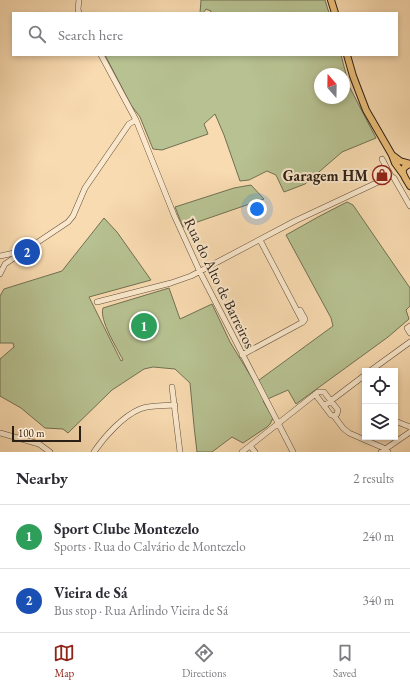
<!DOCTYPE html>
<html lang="en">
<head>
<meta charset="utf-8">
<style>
	:root { --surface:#fff; --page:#f7f7f7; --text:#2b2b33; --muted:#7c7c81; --line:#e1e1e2; --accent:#8f2418 }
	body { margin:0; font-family:"EB Garamond",serif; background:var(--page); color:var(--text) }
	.controls { position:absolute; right:12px; bottom:12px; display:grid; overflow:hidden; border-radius:0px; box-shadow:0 2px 6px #0003 }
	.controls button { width:36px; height:36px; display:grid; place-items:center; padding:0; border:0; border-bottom:1px solid var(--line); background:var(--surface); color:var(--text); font:20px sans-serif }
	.compass { position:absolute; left:314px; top:68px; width:36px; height:36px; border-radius:50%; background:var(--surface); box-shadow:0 2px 6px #0003; rotate:340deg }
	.scale { position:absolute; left:12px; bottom:10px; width:69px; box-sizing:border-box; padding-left:4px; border:2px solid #2b1f15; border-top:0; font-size:11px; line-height:14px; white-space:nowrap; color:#2b1f15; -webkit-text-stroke:3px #fbe8cc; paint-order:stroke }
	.you { position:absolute; left:257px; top:209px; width:14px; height:14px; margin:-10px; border:3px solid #fff; border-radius:50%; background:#1a73e8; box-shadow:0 0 0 6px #1a73e833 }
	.badge { display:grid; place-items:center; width:26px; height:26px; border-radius:50%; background:var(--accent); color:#fff; font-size:13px; font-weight:700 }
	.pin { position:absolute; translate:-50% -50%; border:2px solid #fff; box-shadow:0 1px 4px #0006 }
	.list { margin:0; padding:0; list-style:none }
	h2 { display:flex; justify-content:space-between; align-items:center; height:52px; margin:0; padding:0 16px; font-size:17px }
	h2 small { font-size:13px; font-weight:400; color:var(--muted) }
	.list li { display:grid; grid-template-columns:26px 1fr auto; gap:12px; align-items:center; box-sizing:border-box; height:64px; padding:0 16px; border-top:1px solid var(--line) }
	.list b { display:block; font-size:15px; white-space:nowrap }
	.list p { margin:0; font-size:13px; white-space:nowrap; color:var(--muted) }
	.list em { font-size:13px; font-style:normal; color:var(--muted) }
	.icon { flex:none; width:22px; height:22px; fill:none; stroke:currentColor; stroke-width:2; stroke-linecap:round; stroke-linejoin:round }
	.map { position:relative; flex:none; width:410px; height:452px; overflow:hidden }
	.search { position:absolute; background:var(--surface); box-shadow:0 2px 6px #0003; left:12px; right:12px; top:12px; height:44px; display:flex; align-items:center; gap:10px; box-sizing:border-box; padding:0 14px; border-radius:0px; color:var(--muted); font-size:15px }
	.sheet { height:180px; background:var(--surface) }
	nav { display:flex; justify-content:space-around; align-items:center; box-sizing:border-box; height:56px; border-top:1px solid var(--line); background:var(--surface); font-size:11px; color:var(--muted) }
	nav a { display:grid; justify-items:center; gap:2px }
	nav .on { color:var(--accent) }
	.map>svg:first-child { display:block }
	.green { fill:#b7c191; stroke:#717053; fill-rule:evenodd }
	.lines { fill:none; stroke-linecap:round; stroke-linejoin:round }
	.minor-casing { stroke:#5e4e3c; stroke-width:6 }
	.major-casing { stroke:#2b1f15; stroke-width:8 }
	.minor { stroke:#fbe8cc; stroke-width:5 }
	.major { stroke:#ecbe78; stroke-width:6 }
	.labels { text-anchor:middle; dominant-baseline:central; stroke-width:4; stroke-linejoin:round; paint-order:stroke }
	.poi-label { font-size:15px; font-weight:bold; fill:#2b1f15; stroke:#fbe8cc; text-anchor:end }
	.street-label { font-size:15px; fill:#2b1f15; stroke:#fbe8cc }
</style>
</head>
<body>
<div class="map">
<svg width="410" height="452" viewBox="0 0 410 452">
	<rect width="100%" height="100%" fill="#f9dbb1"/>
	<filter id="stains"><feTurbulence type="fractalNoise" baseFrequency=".005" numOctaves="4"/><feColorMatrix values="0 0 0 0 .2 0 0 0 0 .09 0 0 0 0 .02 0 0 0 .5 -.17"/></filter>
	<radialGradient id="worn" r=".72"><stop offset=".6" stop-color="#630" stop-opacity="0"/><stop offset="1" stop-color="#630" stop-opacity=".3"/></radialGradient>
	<!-- green -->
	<path class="green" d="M201,0H325L329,13H210L211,11L206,9L203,13H200Z
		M105,55H341L349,86L376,138L342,152L305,184L284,192L276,175L267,171L249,180L240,181L224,135L215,114L204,124L208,134L162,150L153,149L140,117L131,105ZM320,74H344V98H320Z
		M251,185L264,199L183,227L175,207L234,188Z
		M347,202L353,205L410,288V306L406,310L409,319L388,337L296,404L288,390L263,401L273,418L270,424L267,427L243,443L232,437L212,452H197L194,426L190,383L175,369L153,367L144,369L112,390L68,433L63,429L45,428L21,408L0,396V359L14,347L13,343H0V296L4,289L62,271L104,218L117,232L151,280L89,297L121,361L123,360C117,348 99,320 103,308L169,288L180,319L212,304L230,342L255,383L333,326L331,318L286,235L318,217Z"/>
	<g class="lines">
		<defs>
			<path id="minor" d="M79,0L78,9L79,13
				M101,55L136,120L174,215L200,272L293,452
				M391,176L394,178L410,206
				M0,256L14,253L18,255
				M0,274L5,264L68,222L73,216L85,188L129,124L136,120
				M97,302L171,283L191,276L295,221L391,176L382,159
				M297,311L300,310L305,319L303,322
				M410,326L407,328L410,333
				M242,355L303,322L260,240
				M370,371L410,342
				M172,387L180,452
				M324,406L365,375
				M334,416L343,428L349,433L386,449L388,452
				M395,421L410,427
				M0,433L39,444L50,452
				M250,446L255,452
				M94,452C104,437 123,416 140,409C150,405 163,406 175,405
				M242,452L318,392H324L338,410L337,414L334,416L331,415L315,394
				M381,452L410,432"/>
			<path id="major" d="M331,0L335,13
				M347,55L353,76L366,110L392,155L395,163L403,174
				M392,155L400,161L410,164
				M410,164C396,169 406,178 410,186"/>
		</defs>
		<!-- minor casing -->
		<use href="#minor" class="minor-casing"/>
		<!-- major casing -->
		<use href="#major" class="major-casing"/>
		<!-- minor -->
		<use href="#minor" class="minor"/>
		<!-- major -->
		<use href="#major" class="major"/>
	</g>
	<!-- icons -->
	<defs>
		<symbol id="shop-ring" viewBox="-11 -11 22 22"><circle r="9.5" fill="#fbe8cc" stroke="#8f2418" stroke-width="1.5"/><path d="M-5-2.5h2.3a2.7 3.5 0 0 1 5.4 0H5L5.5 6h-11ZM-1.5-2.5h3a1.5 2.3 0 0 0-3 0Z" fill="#8f2418"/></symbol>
	</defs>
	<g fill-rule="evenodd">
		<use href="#shop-ring" x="371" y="164" width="22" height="22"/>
	</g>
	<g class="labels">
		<!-- poi labels -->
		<g class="poi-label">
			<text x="368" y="175">Garagem HM</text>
		</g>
		<!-- street labels -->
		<g class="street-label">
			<text transform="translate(220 283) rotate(64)">Rua do Alto de Barreiros</text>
		</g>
	</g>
	<rect width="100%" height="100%" filter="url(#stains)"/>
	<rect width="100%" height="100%" fill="url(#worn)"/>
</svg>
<div class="controls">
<button><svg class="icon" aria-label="locate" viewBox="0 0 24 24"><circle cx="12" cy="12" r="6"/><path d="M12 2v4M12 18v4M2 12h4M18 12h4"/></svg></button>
<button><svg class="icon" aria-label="layers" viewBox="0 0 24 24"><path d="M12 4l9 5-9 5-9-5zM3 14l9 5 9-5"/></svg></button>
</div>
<svg class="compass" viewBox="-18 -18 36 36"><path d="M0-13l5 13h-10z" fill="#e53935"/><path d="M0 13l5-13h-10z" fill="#7c7c81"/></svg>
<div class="scale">100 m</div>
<div class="you"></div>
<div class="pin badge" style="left:144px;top:326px;background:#2e9e5b">1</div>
<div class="pin badge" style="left:27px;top:252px;background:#1a4fb4">2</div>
<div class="search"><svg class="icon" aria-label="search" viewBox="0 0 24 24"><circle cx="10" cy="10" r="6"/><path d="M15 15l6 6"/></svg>Search here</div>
</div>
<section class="sheet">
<h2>Nearby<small>2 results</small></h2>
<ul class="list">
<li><span class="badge" style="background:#2e9e5b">1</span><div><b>Sport Clube Montezelo</b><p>Sports · Rua do Calvário de Montezelo</p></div><em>240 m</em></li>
<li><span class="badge" style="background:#1a4fb4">2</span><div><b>Vieira de Sá</b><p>Bus stop · Rua Arlindo Vieira de Sá</p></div><em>340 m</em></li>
</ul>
</section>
<nav>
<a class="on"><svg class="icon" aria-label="map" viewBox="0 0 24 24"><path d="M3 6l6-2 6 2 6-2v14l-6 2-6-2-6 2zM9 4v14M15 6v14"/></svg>Map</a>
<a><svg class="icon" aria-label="directions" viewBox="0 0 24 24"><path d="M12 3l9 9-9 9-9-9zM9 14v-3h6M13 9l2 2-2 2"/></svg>Directions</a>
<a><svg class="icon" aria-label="saved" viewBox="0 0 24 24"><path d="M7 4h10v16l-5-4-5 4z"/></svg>Saved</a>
</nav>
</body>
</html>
